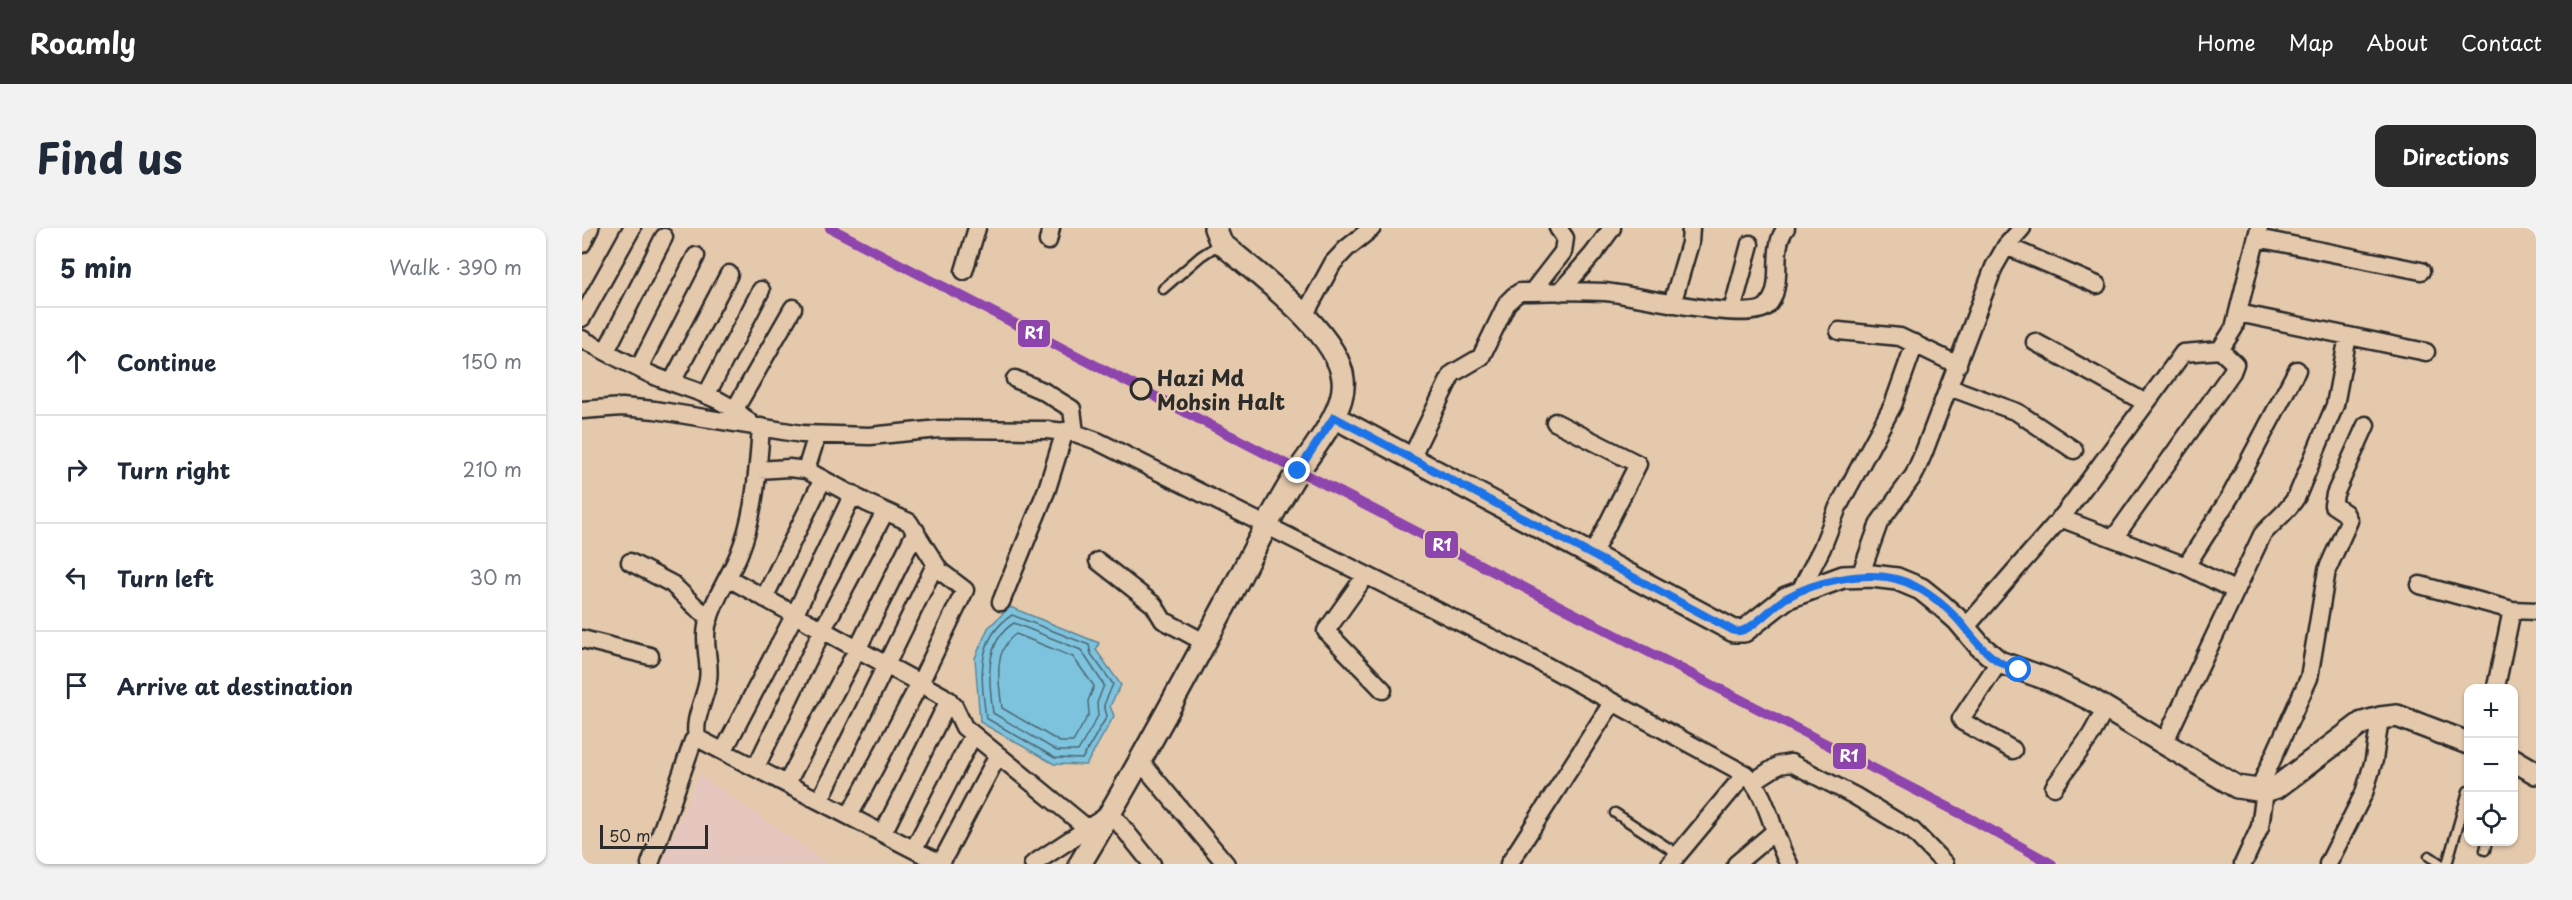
<!DOCTYPE html>
<html lang="en">
<head>
<meta charset="utf-8">
<style>
	:root { --surface:#fff; --page:#f2f2f3; --text:#1f2937; --muted:#747a83; --line:#e0e1e3; --accent:#2b2b2b }
	body { margin:0; font-family:"Playpen Sans",sans-serif; background:var(--page); color:var(--text) }
	.controls { position:absolute; right:18px; bottom:18px; display:grid; overflow:hidden; border-radius:12px; box-shadow:0 2px 4px #0004 }
	.controls button { width:54px; height:54px; display:grid; place-items:center; padding:0; border:0; border-bottom:2px solid var(--line); background:var(--surface); color:var(--text); font:30px sans-serif }
	.scale { position:absolute; left:18px; bottom:15px; width:108px; box-sizing:border-box; padding-left:6px; border:3px solid #2b2b2b; border-top:0; font-size:16px; line-height:21px; white-space:nowrap; color:#2b2b2b; -webkit-text-stroke:4px #e5c9ac; paint-order:stroke }
	.stop { position:absolute; width:18px; height:18px; margin:-14px; border:4px solid #1a73e8; border-radius:50%; background:#fff }
	.stop.end { background:#1a73e8; border-color:#fff; box-shadow:0 2px 6px #0008 }
	.list { margin:0; padding:0; list-style:none }
	h2 { display:flex; justify-content:space-between; align-items:center; height:78px; margin:0; padding:0 24px; font-size:26px }
	h2 small { font-size:20px; font-weight:400; color:var(--muted) }
	.list li { display:grid; grid-template-columns:39px 1fr auto; gap:18px; align-items:center; box-sizing:border-box; height:108px; padding:0 24px; border-top:2px solid var(--line) }
	.list b { display:block; font-size:22px; white-space:nowrap }
	.list em { font-size:20px; font-style:normal; color:var(--muted) }
	.icon { flex:none; width:33px; height:33px; fill:none; stroke:currentColor; stroke-width:2; stroke-linecap:round; stroke-linejoin:round }
	.map { position:relative; flex:none; width:1954px; height:636px; overflow:hidden; border-radius:12px }
	header { display:flex; align-items:center; gap:36px; box-sizing:border-box; height:84px; padding:0 30px; background:var(--accent); color:#fff }
	header strong { font-size:28px }
	nav { display:flex; gap:33px; margin-inline-start:auto; font-size:21px }
	.intro { display:flex; align-items:center; justify-content:space-between; box-sizing:border-box; height:144px; padding:0 36px }
	h1 { margin:0; font-size:42px }
	.button { padding:15px 27px; border-radius:12px; background:var(--accent); color:#fff; font-size:21px; font-weight:700 }
	main { display:flex; gap:36px; padding:0 36px }
	aside { flex:1; background:var(--surface); border-radius:12px; box-shadow:0 2px 4px #0004 }
	.map>svg:first-child { display:block }
	.built { fill:#e5c7c0 }
	.water { fill:#7ec3de; stroke:#5d8696; stroke-width:1.5 }
	.lines { fill:none; stroke-linecap:round; stroke-linejoin:round }
	.shore { stroke:#4c6873; stroke-width:1.5 }
	.service-casing { stroke:#2b2b2b; stroke-width:13 }
	.minor-casing { stroke:#2b2b2b; stroke-width:21 }
	.tertiary-casing { stroke:#2b2b2b; stroke-width:26 }
	.service { stroke:#e5c9ac; stroke-width:8 }
	.minor { stroke:#e5c9ac; stroke-width:16 }
	.tertiary { stroke:#e5c9ac; stroke-width:21 }
	.rail-1-casing { stroke:#e5c9ac; stroke-width:15 }
	.rail-1 { stroke:#8e44ad; stroke-width:10 }
	.route { stroke:#1a73e8; stroke-width:8 }
	.stop-dot { fill:#e5c9ac; stroke:#2b2b2b; stroke-width:3 }
	.labels { text-anchor:middle; dominant-baseline:central; stroke-width:4.5; stroke-linejoin:round; paint-order:stroke }
	.stop-label { font-size:21px; font-weight:bold; fill:#2b2b2b; stroke:#e5c9ac; text-anchor:start }
	.line-badge { stroke:#e5c9ac; stroke-width:2 }
	.badge-label { font-size:16px; text-anchor:middle; font-weight:bold; fill:#fff }
</style>
</head>
<body>
<header>
<strong>Roamly</strong>
<nav><a>Home</a><a>Map</a><a>About</a><a>Contact</a></nav>
</header>
<div class="intro"><h1>Find us</h1><a class="button">Directions</a></div>
<main>
<aside>
<h2>5 min<small>Walk · 390 m</small></h2>
<ul class="list">
<li><svg class="icon" aria-label="ahead" viewBox="0 0 24 24"><path d="M12 20V5M6 11l6-6 6 6"/></svg><div><b>Continue</b></div><em>150 m</em></li>
<li><svg class="icon" aria-label="right" viewBox="0 0 24 24"><path d="M7 20v-9h11M14 6l5 5-5 5"/></svg><div><b>Turn right</b></div><em>210 m</em></li>
<li><svg class="icon" aria-label="left" viewBox="0 0 24 24"><path d="M17 20v-9H6M10 6l-5 5 5 5"/></svg><div><b>Turn left</b></div><em>30 m</em></li>
<li><svg class="icon" aria-label="arrive" viewBox="0 0 24 24"><path d="M6 21V4h12l-3 4 3 4H6"/></svg><div><b>Arrive at destination</b></div></li>
</ul>
</aside>
<div class="map">
<svg width="1954" height="636" viewBox="0 0 1954 636">
	<rect width="100%" height="100%" fill="#e5c9ac"/>
	<filter id="ink" filterUnits="userSpaceOnUse"><feTurbulence type="fractalNoise" baseFrequency=".0167" numOctaves="2"/><feDisplacementMap in="SourceGraphic" scale="12" xChannelSelector="R" yChannelSelector="G"/><feConvolveMatrix kernelMatrix="1 2 1 2 8 2 1 2 1" color-interpolation-filters="sRGB"/></filter>
	<g filter="url(#ink)">
		<!-- built -->
		<path class="built" d="M117,547L247,636H79Z"/>
		<!-- water -->
		<path class="water" d="M428,379L517,415L514,422L539,457L528,478L532,488L504,537L472,536L398,494L393,430L406,400Z"/>
		<g class="lines">
			<!-- shore -->
			<path class="shore" d="M430,387L507,417L509,426L531,456L522,477L525,488L500,531L473,530L404,490C399,451 393,411 430,387Z
				M432,395L499,422L522,457L515,475L516,488L496,523H475L411,485C407,455 401,414 432,395Z
				M434,406L491,429L512,458L506,473L507,486L491,514H478L420,480C417,456 410,422 434,406Z"/>
			<defs>
				<path id="service" d="M581,61L619,28L639,15
					M1033,585L1096,626
					M1903,622L1905,614
					M1847,628L1859,636
					M1865,636L1886,563"/>
				<path id="minor" d="M1675,10L1839,43
					M466,13L469,0
					M0,16L8,0
					M1424,18L1515,57
					M382,43L395,0
					M950,64L981,24L983,10L976,0
					M978,64L1011,26L1030,0
					M1090,76L1108,15L1109,0
					M1150,83L1168,16
					M1656,85L1844,124
					M722,88L751,35L764,21L790,0
					M0,90L50,0
					M1257,103L1318,109L1376,137
					M0,111C23,123 46,136 70,147C108,163 141,166 171,198
					M1453,114L1564,175
					M24,123L82,9
					M57,140L114,28
					M433,151L461,163L490,181L493,205
					M90,154L147,46
					M1367,159L1435,184L1492,222
					M125,166L179,62
					M153,181L211,80
					M0,182L40,179L73,182L220,206L288,208L357,201L465,202L493,205L515,213L950,430L1163,546C1186,564 1191,610 1207,636
					M973,194L1056,236L1010,327
					M829,230L870,146L899,129L925,75L932,68L938,64H950C974,63 999,63 1023,64C1050,66 1168,96 1185,78C1204,58 1187,21 1204,0
					M176,242L207,240L224,242L285,275L327,294L358,343L383,362L338,455L267,588
					M224,242L235,207
					M1478,290L1604,338L1654,363
					M1532,310L1650,144L1653,136L1638,122
					M516,333L572,377L581,392L622,414
					M48,334L90,356L116,381L128,389
					M1604,338L1648,269L1715,142
					M784,347L744,403L801,462
					M1278,348L1297,295L1332,247L1342,224L1412,39L1424,18L1440,0
					M146,350L361,468L372,478L382,499L505,600
					M1838,357L1930,382L1954,383
					M1217,365L1240,320L1256,279L1311,177L1333,115
					M182,370L241,251
					M419,374L465,261L483,203
					M1383,400L1483,285L1601,125L1638,122L1652,100L1677,0
					M0,411L68,428
					M1417,434L1379,491L1381,494L1431,522
					M1914,459L1930,382
					M115,510C111,490 123,472 126,452C129,434 121,418 125,398C131,372 147,350 157,326C173,287 176,241 179,199
					M1582,515L1680,307C1692,293 1706,284 1715,268L1753,177L1766,108
					M142,522L213,386L271,266
					M558,533L644,636
					M174,539L241,401L303,284
					M1172,553L1197,537L1209,535L1273,568L1331,603L1363,636
					M205,555L276,420L334,303
					M1472,559L1509,507L1524,480
					M1676,563L1727,450L1745,342L1767,293L1763,285L1751,277L1753,266L1784,197
					M238,572L353,337
					M301,605L367,472
					M332,621L391,507
					M359,635L416,527
					M68,636L111,513L115,510L360,636
					M451,636L529,585L570,636
					M927,636L1030,475
					M1088,636L1163,546
					M1154,636L1192,604
					M1661,636L1678,599L1683,563
					M1746,636L1782,565L1792,532L1798,490"/>
				<path id="tertiary" d="M752,189L1152,403H1162L1204,370L1261,349L1290,348L1315,351L1339,361L1359,377L1376,392L1398,418L1417,434L1468,452L1508,471L1655,559L1683,563L1695,559L1780,495L1798,490L1815,488L1886,515
					M1932,532L1954,545
					M498,636C551,548 600,457 649,366C669,328 688,288 711,251C728,224 765,183 761,151C756,104 674,45 639,15L633,0"/>
			</defs>
			<!-- service casing -->
			<use href="#service" class="service-casing"/>
			<!-- minor casing -->
			<use href="#minor" class="minor-casing"/>
			<!-- tertiary casing -->
			<use href="#tertiary" class="tertiary-casing"/>
			<!-- service -->
			<use href="#service" class="service"/>
			<!-- minor -->
			<use href="#minor" class="minor"/>
			<!-- tertiary -->
			<use href="#tertiary" class="tertiary"/>
			<defs>
				<path id="rail-1" d="M248,0L1393,593L1470,636"/>
			</defs>
			<!-- rail-1 casing -->
			<use href="#rail-1" class="rail-1-casing"/>
			<!-- rail-1 -->
			<use href="#rail-1" class="rail-1"/>
		</g>
	</g>
	<g class="lines" filter="url(#ink)">
		<!-- route -->
		<path class="route" d="M716,243L752,189L1152,403C1167,407 1190,378 1204,370C1233,353 1282,343 1314,351C1338,357 1362,376 1378,394C1390,408 1400,423 1416,433C1422,437 1430,439 1437,442"/>
	</g>
	<!-- markers -->
	<circle class="stop-dot" cx="559" cy="161" r="10"/>
	<g class="labels">
		<!-- stop labels -->
		<g class="stop-label">
			<text x="575" y="149">Hazi Md<tspan x="575" dy="24">Mohsin Halt</tspan></text>
		</g>
	</g>
	<g class="line-badge">
		<rect x="435" y="91" width="34" height="29" rx="6" fill="#8e44ad"/>
		<rect x="842" y="302" width="35" height="29" rx="6" fill="#8e44ad"/>
		<rect x="1250" y="514" width="35" height="28" rx="6" fill="#8e44ad"/>
	</g>
	<g class="badge-label">
		<text x="452" y="111">R1</text>
		<text x="860" y="323">R1</text>
		<text x="1267" y="534">R1</text>
	</g>
</svg>
<div class="controls">
<button>+</button>
<button>−</button>
<button><svg class="icon" aria-label="locate" viewBox="0 0 24 24"><circle cx="12" cy="12" r="6"/><path d="M12 2v4M12 18v4M2 12h4M18 12h4"/></svg></button>
</div>
<div class="scale">50 m</div>
<div class="stop" style="left:1437px;top:442px"></div>
<div class="stop end" style="left:716px;top:243px"></div>
</div>
</main>
</body>
</html>
